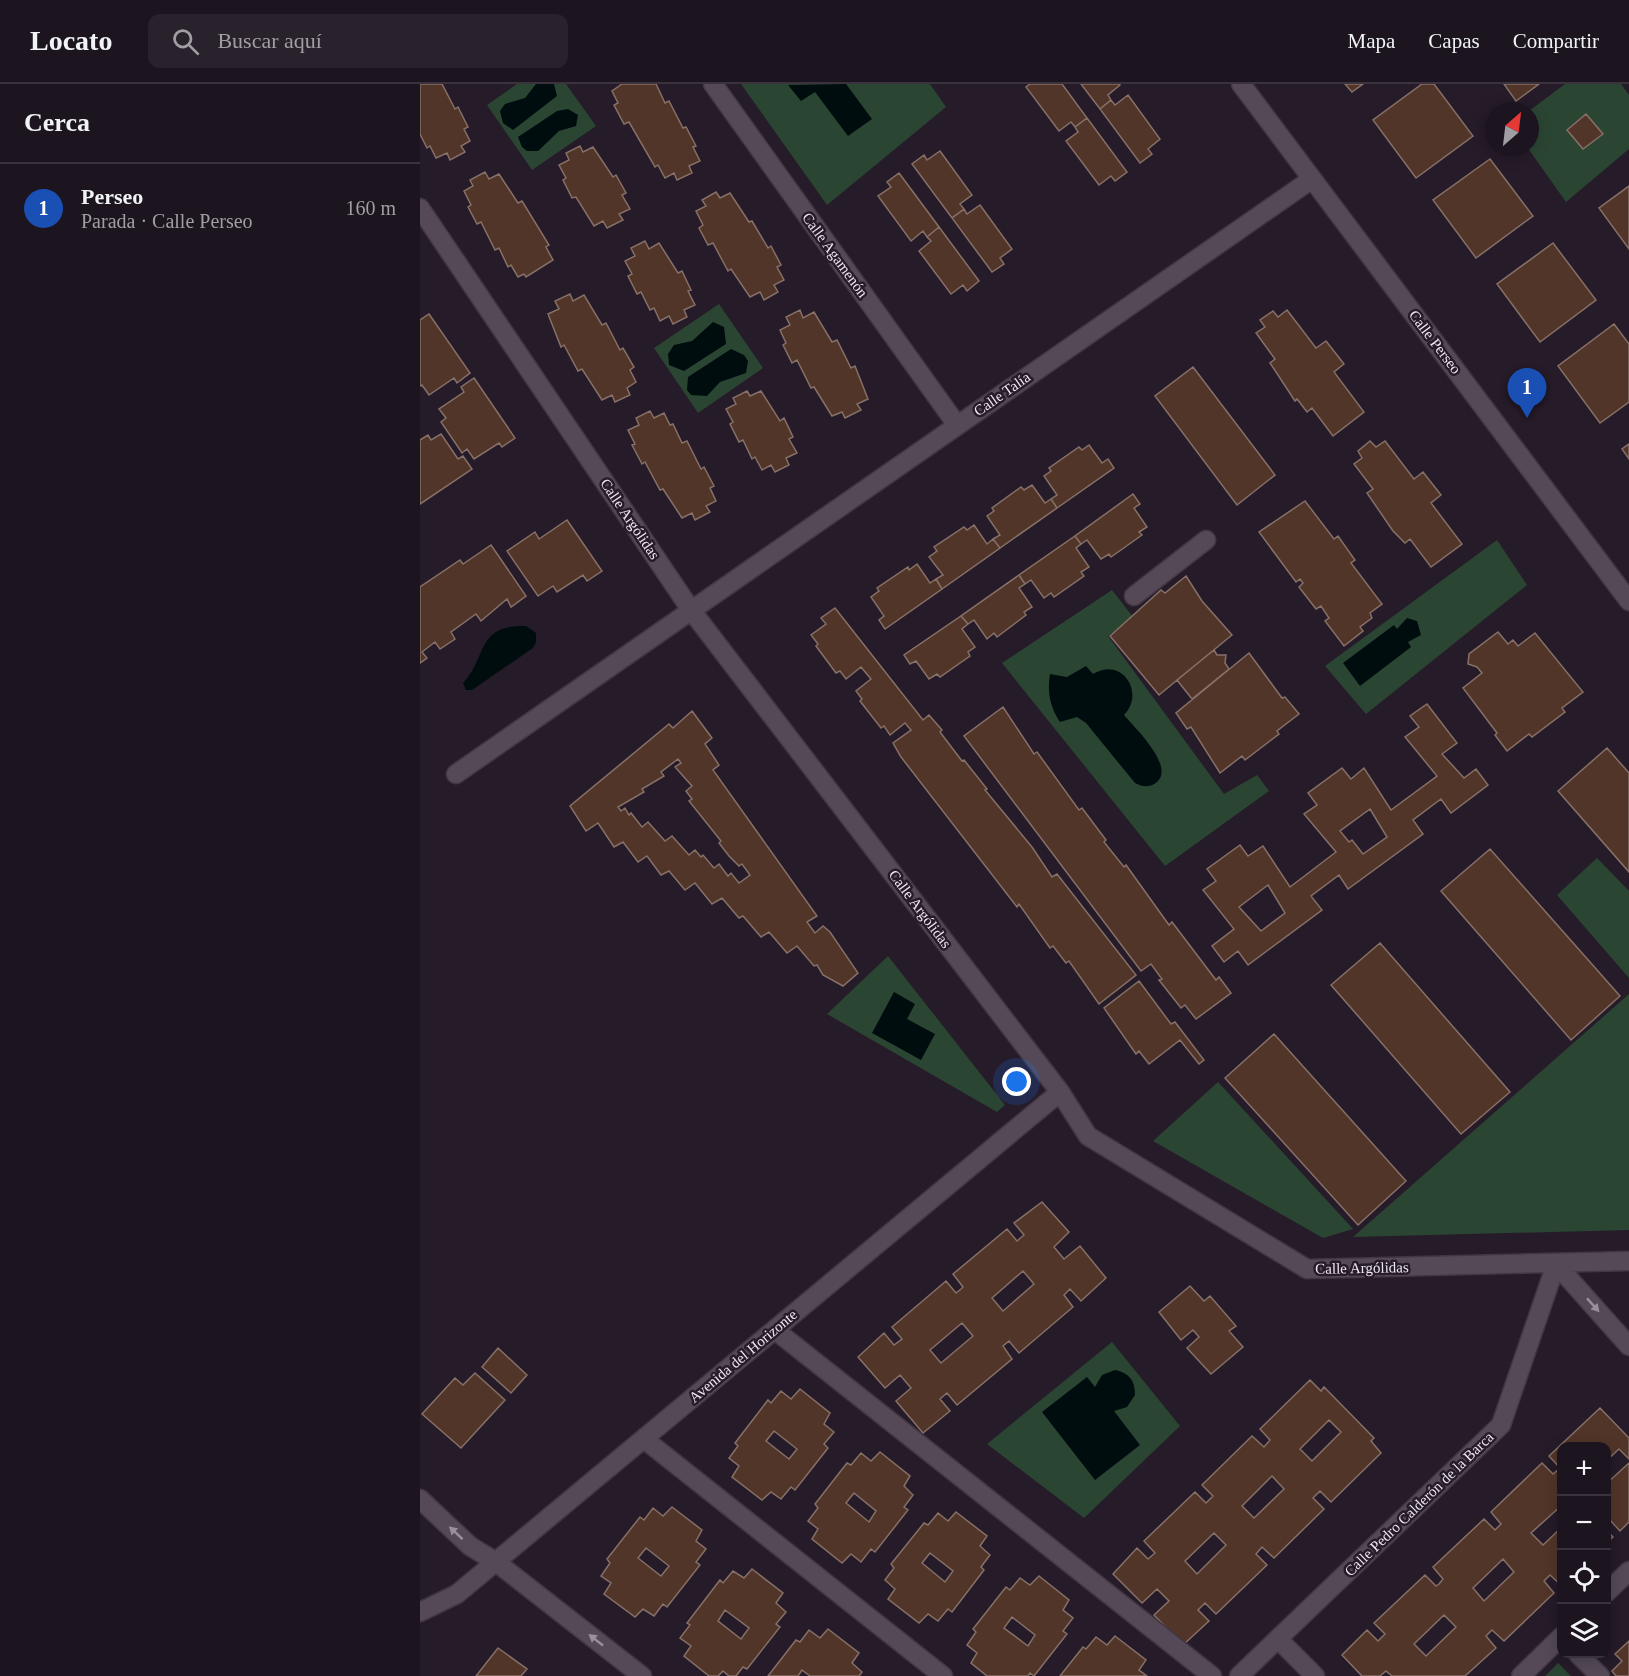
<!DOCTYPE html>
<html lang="es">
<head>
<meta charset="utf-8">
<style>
	:root { --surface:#1c141f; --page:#29212c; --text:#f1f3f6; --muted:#a09ea4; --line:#3a333d; --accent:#d93025 }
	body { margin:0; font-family:"Times New Roman",serif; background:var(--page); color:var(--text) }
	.controls { position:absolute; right:18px; bottom:18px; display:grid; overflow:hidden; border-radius:12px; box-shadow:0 3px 15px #0003 }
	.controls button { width:54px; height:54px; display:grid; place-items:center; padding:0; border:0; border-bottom:2px solid var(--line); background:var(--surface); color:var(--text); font:30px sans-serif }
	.compass { position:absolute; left:1065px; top:18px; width:54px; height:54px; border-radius:50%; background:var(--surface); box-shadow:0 3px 15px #0003; rotate:28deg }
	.you { position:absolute; left:597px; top:998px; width:21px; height:21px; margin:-15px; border:4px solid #fff; border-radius:50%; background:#1a73e8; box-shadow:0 0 0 9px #1a73e833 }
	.badge { display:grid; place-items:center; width:39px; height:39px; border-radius:50%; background:var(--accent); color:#fff; font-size:20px; font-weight:700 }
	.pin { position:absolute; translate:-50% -50px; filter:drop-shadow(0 2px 3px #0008) }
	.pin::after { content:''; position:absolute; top:32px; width:21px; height:18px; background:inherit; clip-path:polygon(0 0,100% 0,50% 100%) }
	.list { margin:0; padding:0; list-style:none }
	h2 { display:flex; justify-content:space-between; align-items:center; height:78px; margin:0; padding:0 24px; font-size:26px }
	h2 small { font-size:20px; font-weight:400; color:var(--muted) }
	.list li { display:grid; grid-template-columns:39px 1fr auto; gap:18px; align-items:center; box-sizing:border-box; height:90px; padding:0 24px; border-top:2px solid var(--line) }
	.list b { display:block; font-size:22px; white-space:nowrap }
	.list p { margin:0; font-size:20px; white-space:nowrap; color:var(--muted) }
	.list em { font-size:20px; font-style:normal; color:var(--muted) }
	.icon { flex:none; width:33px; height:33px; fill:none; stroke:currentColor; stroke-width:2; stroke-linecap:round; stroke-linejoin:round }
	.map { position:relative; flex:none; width:1209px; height:1592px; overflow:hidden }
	header { display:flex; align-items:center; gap:36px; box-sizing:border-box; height:84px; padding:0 30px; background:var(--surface); border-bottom:2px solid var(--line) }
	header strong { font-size:28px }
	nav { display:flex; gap:33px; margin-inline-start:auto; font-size:21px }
	.search { width:420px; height:54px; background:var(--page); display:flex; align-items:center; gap:15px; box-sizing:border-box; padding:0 21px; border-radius:12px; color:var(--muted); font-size:22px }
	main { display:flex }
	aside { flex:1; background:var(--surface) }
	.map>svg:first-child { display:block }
	.green { fill:#2b4533 }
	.water { fill:#000d0e }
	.building { fill:#523529; stroke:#867068; stroke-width:1.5; fill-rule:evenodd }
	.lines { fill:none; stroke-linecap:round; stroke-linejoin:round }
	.lane-casing { stroke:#403742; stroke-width:21 }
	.street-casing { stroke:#403742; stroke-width:21 }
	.lane { stroke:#554958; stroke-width:18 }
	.street { stroke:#554958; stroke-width:18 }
	.oneway { fill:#9a909c }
	.labels { text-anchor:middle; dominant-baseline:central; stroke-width:5; stroke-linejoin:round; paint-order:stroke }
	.street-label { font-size:15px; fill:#eee6f0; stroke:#261b29 }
</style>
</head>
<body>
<header>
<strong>Locato</strong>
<div class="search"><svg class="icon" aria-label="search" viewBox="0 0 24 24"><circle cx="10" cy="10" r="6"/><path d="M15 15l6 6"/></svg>Buscar aquí</div>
<nav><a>Mapa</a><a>Capas</a><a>Compartir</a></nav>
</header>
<main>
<aside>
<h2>Cerca<small></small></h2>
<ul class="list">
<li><span class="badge" style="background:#1a4fb4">1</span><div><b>Perseo</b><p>Parada · Calle Perseo</p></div><em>160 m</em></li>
</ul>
</aside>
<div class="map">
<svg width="1209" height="1592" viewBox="0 0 1209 1592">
	<rect width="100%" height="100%" fill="#261b29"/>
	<!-- green -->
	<path class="green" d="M97,0H146L176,42L112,86L67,21Z
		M321,0H510L526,23L407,121Z
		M1145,0H1201L1209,11V65L1146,118L1107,63H1110L1109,27Z
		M299,220L343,284L278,329L234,264Z
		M1077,456L1107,501L946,630L905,582Z
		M692,506L713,533L688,552L804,710L837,691L849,707L745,782L582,579Z
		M1177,774L1209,807V894L1137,811Z
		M468,872L585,1021L577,1028L407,930Z
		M1209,910V1146L933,1153Z
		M798,998L933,1145L903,1154L733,1057Z
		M692,1258L760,1342L664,1434L567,1360Z
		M1138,1579L1151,1592H1125Z"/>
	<!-- water -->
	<path class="water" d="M116,0H134L137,12L93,46L83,39L80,27L85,20L105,14Z
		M426,0L452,35L428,52L395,8L381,17L368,1Z
		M148,25L158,31L156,42L139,47L118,67H107L102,63L98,53L137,27Z
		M293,238L304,243L306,260L264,287L249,281L248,270L254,261L272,257Z
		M311,265L324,271L328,277L326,289L300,298L287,312L271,311L267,306L268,293Z
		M987,534L997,537L1001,551L988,558L991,563L940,602L923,579L974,541L977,545Z
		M106,542L116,549V558L113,564L52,606H46L43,599C68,573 55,541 106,542Z
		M666,582L673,590C701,572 726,608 704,631C715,644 755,682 737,698C730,704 722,703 715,699L666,639L657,633L640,638C630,623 627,608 630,590L647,593Z
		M474,908L495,920L487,935L515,950L501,976L452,949Z
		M695,1286C709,1289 715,1296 715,1311L707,1323L694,1327L720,1361L675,1396L622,1328L667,1293L675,1303L682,1291Z"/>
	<!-- building -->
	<path class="building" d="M0,0H22L35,25L38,23L48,43L44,45L50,57L41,62L45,68L30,76L27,69L16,74L10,62L7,64L0,50Z
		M202,0H236L245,19L249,17L263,44L266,43L276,62L273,63L280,77L269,82L272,89L257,96L254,89L245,94L238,81L235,83L209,38L204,40L194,21L198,19L192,7Z
		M610,0H642L667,34L655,43L651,38L639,47L606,3Z
		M661,0H699L700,1L688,11L691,16L680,25Z
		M925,0H943L932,8Z
		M1002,0H1014L1053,52L996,94L953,36Z
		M1084,0H1119L1096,17Z
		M708,11L740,55L728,65L732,70L720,79L680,25L691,16L695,21Z
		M1166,30L1183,50L1163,65L1147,46Z
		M667,34L707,88L695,97L691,92L679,101L646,57L658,48L655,43Z
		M160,62L163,68L173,63L193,93L196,91L206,109L202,111L210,125L199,130L203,136L187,144L183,137L174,142L156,113L152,114L143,96L146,94L139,81L149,76L146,69Z
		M520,67L552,111L540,120L544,125L532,134L492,80L504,71L507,76Z
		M1070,75L1113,132L1056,174L1013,116Z
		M65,88L69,95L79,90L98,119L102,117L129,161L126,163L133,176L106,193L104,190L98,193L91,181L88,183L79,164L75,166L61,138L57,140L48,123L51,121L44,107L53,102L50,96Z
		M479,89L519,143L507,153L503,147L491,157L458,112L471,103L467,98Z
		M1209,102V165L1179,124Z
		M296,108L300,114L310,109L329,138L332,137L348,164L351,162L361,181L357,183L364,196L354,201L358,208L344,216L340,208L330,213L311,185L308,187L293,159L288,161L279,144L283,141L276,127L286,122L282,116Z
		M560,121L592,165L580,174L584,180L572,188L532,134L544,125L547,130Z
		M519,143L559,197L547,207L543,201L531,210L499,167L511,157L507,153Z
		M225,157L229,165L239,159L258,189L262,187L271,206L268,207L275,221L264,226L267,233L253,240L249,232L240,237L234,224L230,226L221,208L217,210L208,192L212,190L205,177L215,172L211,164Z
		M1133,159L1176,216L1120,258L1077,200Z
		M150,210L153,217L164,211L182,241L186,239L200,266L203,264L214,283L210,286L216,298L207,304L210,311L195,318L192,311L182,316L162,285L158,287L144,261L141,263L128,230L139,225L135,217Z
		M380,226L383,234L394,228L412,258L417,256L431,284L435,282L448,315L437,320L441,326L425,334L422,328L412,332L394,303L391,304L377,276L372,279L363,261L366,259L360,246L370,241L366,233Z
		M867,226L896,264L906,257L924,280L914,288L944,328L913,352L892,324L887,328L877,315L875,317L850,279L855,275L836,249L845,243L840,236L853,227L858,233Z
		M9,230L50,289L37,299L34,294L9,311L2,301L0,302V236Z
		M1194,240L1209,260V318L1180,339L1138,282Z
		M773,283L855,391L817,421L735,312Z
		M54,294L95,354L82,363L79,359L54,375L47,365L42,369L21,338L26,334L19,325L44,308L41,303Z
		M327,307L330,312L341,307L360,337L364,334L373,353L369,355L377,369L366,374L369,381L355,388L351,381L342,386L335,373L332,375L323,356L319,358L310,340L313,338L306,325L316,320L313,314Z
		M230,327L234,334L244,329L250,341L253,340L262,359L267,357L281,385L284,383L294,402L290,404L296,417L286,422L290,428L275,436L272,429L262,434L243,405L240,406L225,378L222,380L212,361L215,360L208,346L219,341L216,334Z
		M21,350L38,375L43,372L52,385L0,420V356L8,351L11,356Z
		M950,357L956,363L965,357L994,395L1003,388L1021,411L1011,419L1042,460L1011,483L990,455L985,459L973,447L947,409L953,405L934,380L942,374L938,367Z
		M1209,360V375L1202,365Z
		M669,361L682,379L688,375L694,384L637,424L631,415L637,411L624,392L631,387L629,384L659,363L662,366Z
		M612,401L625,419L631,415L637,424L580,464L573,455L580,451L567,432L574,427L572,424L601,403L604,406Z
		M713,410L720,420L714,424L727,443L719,448L722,451L691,473L689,470L681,475L667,456L661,460L655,452Z
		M885,417L914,455L918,452L935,476L931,479L962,520L950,529L952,534L940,543L943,547L924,562L905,537L909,534L901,522L896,525L879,503L883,499L880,495L876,498L839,448Z
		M147,436L182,487L167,497L163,491L137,508L133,502L118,512L87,467L115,448L119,455Z
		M554,441L567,460L573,455L580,464L522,505L516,495L523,491L509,473L517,467L514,463L544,443L547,446Z
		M655,452L661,460L656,464L669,483L661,488L664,492L634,513L631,509L624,514L611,496L605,500L599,491Z
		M71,461L106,512L91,523L87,515L61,537L56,530L31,548L35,555L20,565L15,558L2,568L7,574L0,579V503L40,476L43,480Z
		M497,480L510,499L516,495L522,505L465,545L459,536L464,532L451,513L459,507L457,504L488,483L489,486Z
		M599,491L605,500L599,504L612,523L604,528L606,531L577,553L574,549L567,555L554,536L548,540L541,532Z
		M766,492L782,517L812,551L739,611L690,552L741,506L745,509Z
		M415,524L503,636L509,631L522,646L520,648L542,677L544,676L567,705L565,706L612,763L632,793L637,790L716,891L679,920L649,877L646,879L633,862L630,864L599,820L597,823L481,673L473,659L491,646L485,639L470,651L464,642L461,644L440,617L442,615L436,607L451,595L441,583L426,595L420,587L416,589L396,562L398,560L391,551L406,540L401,534Z
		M541,532L548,540L542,545L555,563L548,568L550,572L520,593L517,590L509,595L496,577L490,580L484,571Z
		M1078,548L1088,560L1093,556L1098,562L1115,549L1163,608L1142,624L1145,628L1112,653L1109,650L1087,667L1075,651L1077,649L1043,604L1062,589L1057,583L1048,580L1049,570Z
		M794,566L797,571H806L805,579L809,585L772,615L757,596Z
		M829,569L862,614L865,613L879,630L857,647L859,650L825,676L822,672L800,689L771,643L767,645L756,629Z
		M1007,620L1037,659L1022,670L1044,694L1056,685L1068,701L1031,729L1021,715L993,736L1003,750L928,805L919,791L891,812L902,826L828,881L818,867L804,878L792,862L814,845L783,806L796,797L787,785L820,761L828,772L843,762L870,803L916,768L884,730L897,721L888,709L922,684L931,695L944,684L971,726L1017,692L985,653L999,643L990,632ZM950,725L967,753L943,770L932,756L929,758L920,747ZM848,801L865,829L841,847L819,823Z
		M583,623L614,670L617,668L659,726L662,724L686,756L684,758L704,783L706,781L749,841L752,838L796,896L799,893L811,909L776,935L765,921L761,924L739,896L742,895L731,880L721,887L544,652Z
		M272,627L292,654L285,660L299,681L293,686L397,832L387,838L395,849L403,842L410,848L438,889L423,902L403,891L397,881L394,882L377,862L367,869L349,848L341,853L323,832L319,834L302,814L292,820L275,799L265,806L249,787L241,791L227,772L218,778L203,758L194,763L178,739L166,747L150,722L249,640L253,644ZM258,675L261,679L255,683L272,702L266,707L272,715L269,717L301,757L299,759L309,772L319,782L322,780L330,791L319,799L311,789L308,792L299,780L294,784L283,771L281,773L275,766L269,771L252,752L245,757L228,738L222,743L211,729L209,731L205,724L201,727L198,723L224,708L222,705L244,692L241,688Z
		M1187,664L1209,689V788L1138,707Z
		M1070,765L1200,912L1151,956L1021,807Z
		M960,859L1090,1008L1041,1050L911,901Z
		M719,897L751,940L755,938L784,976L779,980L760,956L729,980L719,967L716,970L684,924Z
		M854,950L986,1097L938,1141L805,994Z
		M622,1118L649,1148L634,1163L644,1175L660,1162L686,1194L661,1217L650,1205L644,1211L653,1223L599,1269L589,1257L583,1262L592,1275L537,1321L527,1309L520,1315L530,1327L503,1349L476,1317L491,1304L480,1291L465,1304L438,1273L464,1249L474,1261L482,1255L472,1243L526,1197L536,1209L541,1205L543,1203L533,1190L587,1145L597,1157L604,1151L594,1139ZM603,1187L614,1200L583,1227L572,1214ZM542,1239L553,1252L521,1279L510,1266Z
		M770,1202L784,1217L790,1212L816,1242L809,1247L823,1263L791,1290L767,1264L779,1253L773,1246L761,1256L739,1228Z
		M78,1264L107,1291L91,1309L62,1283Z
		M55,1289L85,1316L41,1364L2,1330L35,1294L43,1301Z
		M890,1296L901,1307L904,1303L907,1306L954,1354L951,1357L961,1369L911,1418L900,1407L893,1414L904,1425L854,1474L842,1463L836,1470L847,1481L796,1530L785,1519L778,1526L789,1537L763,1561L734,1531L749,1517L737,1505L722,1519L693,1490L717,1464L728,1475L735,1469L724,1457L775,1408L786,1419L793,1412L782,1401L832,1352L844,1363L850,1356L840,1345ZM909,1336L921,1348L892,1377L880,1365ZM852,1392L864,1405L834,1434L822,1422ZM794,1449L806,1461L777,1490L765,1477Z
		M380,1305L410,1329L404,1340L414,1348L404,1360L408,1364L375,1406L371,1403L361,1415L351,1408L342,1416L312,1393L319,1382L309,1374L318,1362L315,1359L348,1316L351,1319L361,1307L371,1315ZM354,1347L377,1365L369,1375L346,1357Z
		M1180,1324L1209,1354V1375L1199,1365L1186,1377V1362H1142V1421L1111,1449L1123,1461L1142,1443V1502L1130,1491L1124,1497L1134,1509L1084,1557L1072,1546L1066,1552L1076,1564L1045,1592H972L966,1587L960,1592H942L922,1571L947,1546L958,1557L965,1550L954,1539L1005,1491L1016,1502L1019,1500L1023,1495L1013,1483L1064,1435L1075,1446L1081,1440L1071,1428L1122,1379L1133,1390L1140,1384L1129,1372ZM1083,1475L1094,1488L1064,1517L1053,1504ZM1024,1531L1036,1543L1006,1572L994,1560Z
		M460,1368L490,1392L484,1402L493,1411L484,1423L488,1426L455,1468L451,1465L441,1478L431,1470L422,1479L392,1455L398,1445L388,1437L398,1424L395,1420L427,1379L431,1381L441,1369L451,1377ZM434,1409L456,1427L449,1438L426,1419Z
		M1209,1379V1438L1200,1447L1189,1435L1186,1437V1400Z
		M252,1423L282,1446L276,1457L286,1465L276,1478L280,1481L247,1523L243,1520L234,1532L223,1525L215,1533L184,1510L191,1499L181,1492L190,1479L187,1475L220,1433L224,1436L233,1424L243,1432ZM226,1464L249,1482L241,1492L218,1474Z
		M536,1428L567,1452L560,1462L570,1471L561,1483L564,1486L532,1528L528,1525L518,1537L508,1530L499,1539L468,1515L475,1505L465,1496L474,1484L471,1480L504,1439L508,1441L518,1429L528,1437ZM510,1469L533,1487L525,1498L502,1479Z
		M1186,1446L1193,1453L1186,1459Z
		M332,1485L363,1509L356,1519L366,1528L356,1540L360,1543L327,1585L323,1583L316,1592H309L303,1587L298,1592H289L264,1572L271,1562L260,1554L270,1541L267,1539L300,1496L303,1499L313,1487L324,1494ZM305,1526L329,1544L321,1555L298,1537Z
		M619,1492L649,1516L643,1526L653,1534L643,1547L647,1550L614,1592L610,1589L608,1592H567L551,1579L557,1569L547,1561L556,1548L553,1545L586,1503L590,1506L600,1494L610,1501ZM592,1533L615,1551L608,1562L584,1544Z
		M408,1545L439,1569L432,1579L442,1588L439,1592H390L382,1586L378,1592H348L376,1556L380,1558L389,1546L400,1554Z
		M695,1552L726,1576L719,1586L727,1592H640L663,1563L666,1565L676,1553L687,1561Z
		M1209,1557V1592H1196L1192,1587L1202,1577L1195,1570Z
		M78,1564L107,1585L101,1592H56Z"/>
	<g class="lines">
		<defs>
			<path id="lane" d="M714,512L786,456
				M355,1246L792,1592
				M224,1355L523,1592
				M1186,1509L1209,1487
				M858,1555L895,1592
				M1158,1570L1180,1592
				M1101,1592L1142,1552"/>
			<path id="street" d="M293,0L537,341
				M821,0L1209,517
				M0,124L271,526L640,1008L668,1052L887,1185L1209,1177
				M36,690L892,95
				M1136,1180L1209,1262
				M0,1415L50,1462L76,1478L222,1592
				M0,1528L37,1510L640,1008
				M819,1592L1081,1341L1136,1180"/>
		</defs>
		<!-- lane casing -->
		<use href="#lane" class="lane-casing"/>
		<!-- street casing -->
		<use href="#street" class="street-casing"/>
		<!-- lane -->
		<use href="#lane" class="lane"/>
		<!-- street -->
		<use href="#street" class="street"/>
	</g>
	<!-- one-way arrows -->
	<defs><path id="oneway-solid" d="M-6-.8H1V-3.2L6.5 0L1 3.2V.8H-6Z" transform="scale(1.5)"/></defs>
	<g class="oneway">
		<use href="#oneway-solid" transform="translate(1173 1221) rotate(48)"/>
		<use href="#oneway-solid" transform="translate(36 1449) rotate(-137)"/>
		<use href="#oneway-solid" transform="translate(176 1556) rotate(-142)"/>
	</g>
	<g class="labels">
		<!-- street labels -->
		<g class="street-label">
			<text transform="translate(415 171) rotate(54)">Calle Agamenón</text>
			<text transform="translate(1015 258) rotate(53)">Calle Perseo</text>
			<text transform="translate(582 310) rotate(-35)">Calle Talía</text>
			<text transform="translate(210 435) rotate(56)">Calle Argólidas</text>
			<text transform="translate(500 825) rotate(53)">Calle Argólidas</text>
			<text transform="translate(942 1184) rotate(-1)">Calle Argólidas</text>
			<text transform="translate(323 1272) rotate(-40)">Avenida del Horizonte</text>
			<text transform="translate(999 1420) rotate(-44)">Calle Pedro Calderón de la Barca</text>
		</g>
	</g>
</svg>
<div class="controls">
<button>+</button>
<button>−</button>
<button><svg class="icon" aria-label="locate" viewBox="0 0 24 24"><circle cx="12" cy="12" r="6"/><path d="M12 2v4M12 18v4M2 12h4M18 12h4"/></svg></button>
<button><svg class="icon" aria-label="layers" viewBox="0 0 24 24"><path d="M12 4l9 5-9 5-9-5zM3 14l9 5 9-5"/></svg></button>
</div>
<svg class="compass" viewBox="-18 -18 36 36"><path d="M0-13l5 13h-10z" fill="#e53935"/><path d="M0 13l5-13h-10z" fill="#a09ea4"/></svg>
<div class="you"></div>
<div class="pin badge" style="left:1107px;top:334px;background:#1a4fb4">1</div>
</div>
</main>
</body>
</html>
